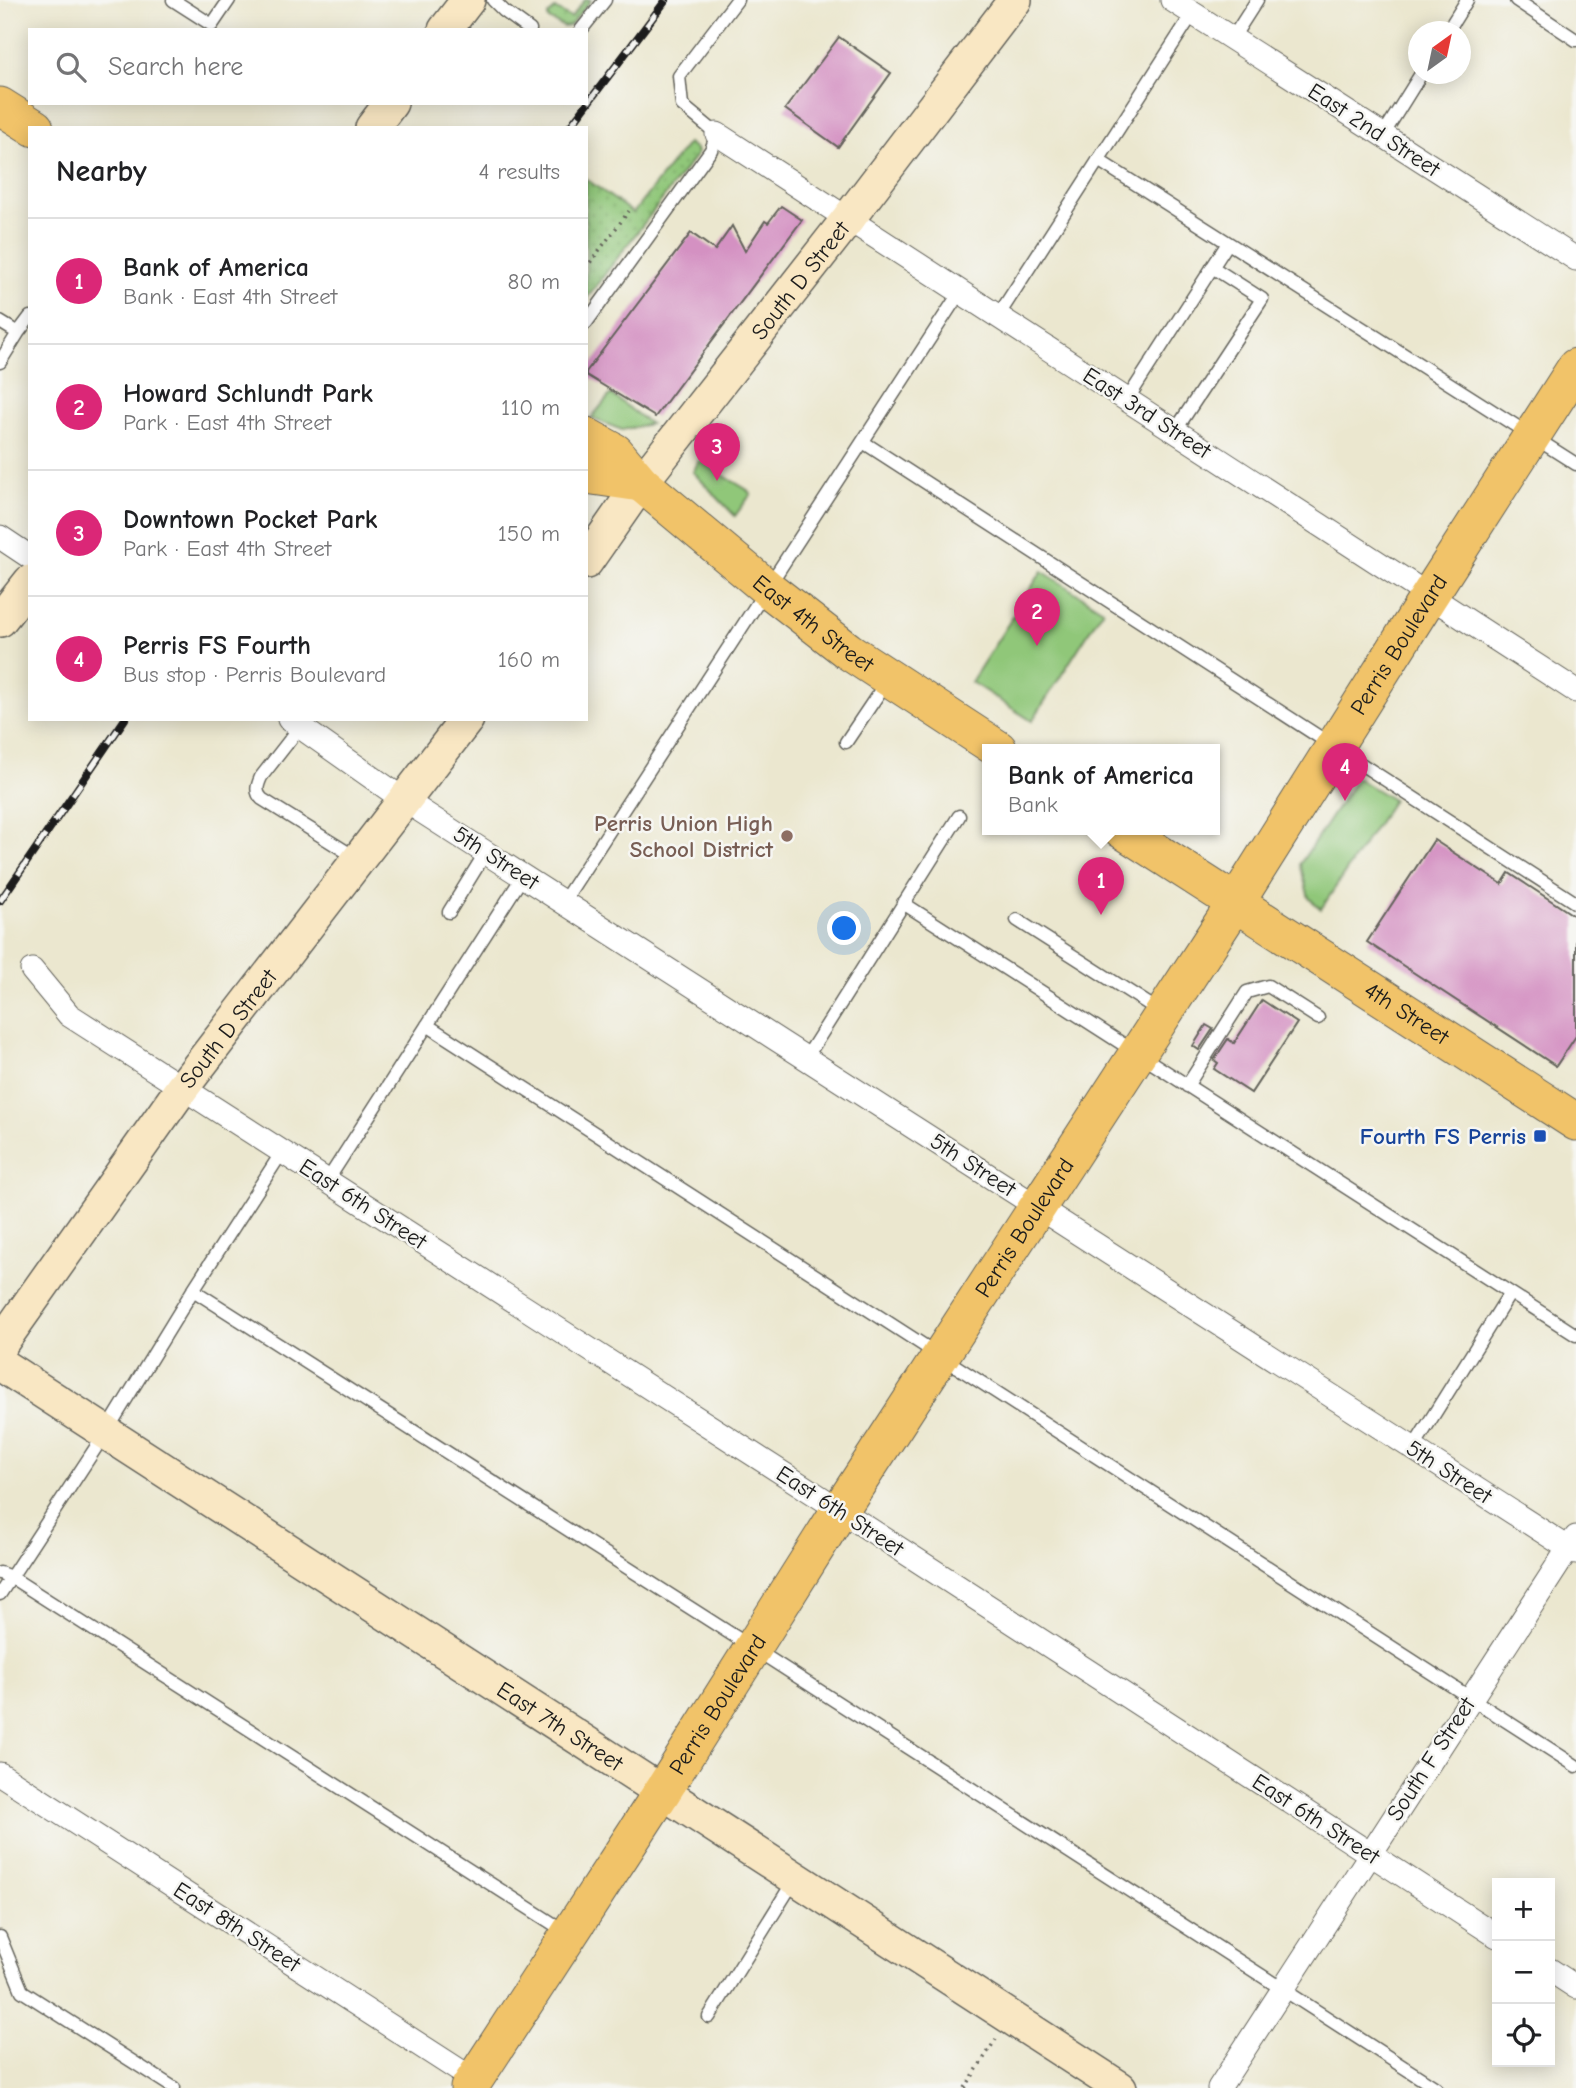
<!DOCTYPE html>
<html lang="en">
<head>
<meta charset="utf-8">
<style>
	:root { --surface:#fff; --page:#f2f2f2; --text:#202124; --muted:#757577; --line:#e0e0e0; --accent:#db2777 }
	body { margin:0; font-family:"Comic Neue",sans-serif; background:var(--page); color:var(--text) }
	.controls { position:absolute; right:21px; bottom:21px; display:grid; overflow:hidden; border-radius:0px; box-shadow:0 4px 18px #0003 }
	.controls button { width:63px; height:63px; display:grid; place-items:center; padding:0; border:0; border-bottom:2px solid var(--line); background:var(--surface); color:var(--text); font:35px sans-serif }
	.compass { position:absolute; left:1408px; top:21px; width:63px; height:63px; border-radius:50%; background:var(--surface); box-shadow:0 4px 18px #0003; rotate:33deg }
	.you { position:absolute; left:845px; top:929px; width:24px; height:24px; margin:-18px; border:5px solid #fff; border-radius:50%; background:#1a73e8; box-shadow:0 0 0 10px #1a73e833 }
	.badge { display:grid; place-items:center; width:46px; height:46px; border-radius:50%; background:var(--accent); color:#fff; font-size:23px; font-weight:700 }
	.pin { position:absolute; translate:-50% -58px; filter:drop-shadow(0 2px 4px #0008) }
	.pin::after { content:''; position:absolute; top:37px; width:24px; height:21px; background:inherit; clip-path:polygon(0 0,100% 0,50% 100%) }
	.popup { position:absolute; left:982px; top:744px; width:238px; height:91px; box-sizing:border-box; display:grid; place-content:center; border-radius:0px; background:var(--surface); filter:drop-shadow(0 2px 5px #0005); font-size:23px; white-space:nowrap; color:var(--muted) }
	.popup b { font-size:26px; color:var(--text) }
	.popup::after { content:''; position:absolute; left:50%; top:100%; margin-left:-14px; border:14px solid transparent; border-top-color:var(--surface) }
	.list { margin:0; padding:0; list-style:none }
	h2 { display:flex; justify-content:space-between; align-items:center; height:91px; margin:0; padding:0 28px; font-size:30px }
	h2 small { font-size:23px; font-weight:400; color:var(--muted) }
	.list li { display:grid; grid-template-columns:46px 1fr auto; gap:21px; align-items:center; box-sizing:border-box; height:126px; padding:0 28px; border-top:2px solid var(--line) }
	.list b { display:block; font-size:26px; white-space:nowrap }
	.list p { margin:0; font-size:23px; white-space:nowrap; color:var(--muted) }
	.list em { font-size:23px; font-style:normal; color:var(--muted) }
	.icon { flex:none; width:38px; height:38px; fill:none; stroke:currentColor; stroke-width:2; stroke-linecap:round; stroke-linejoin:round }
	.map { position:relative; flex:none; width:1576px; height:2088px; overflow:hidden }
	.search { position:absolute; background:var(--surface); box-shadow:0 4px 18px #0003; left:28px; top:28px; width:560px; height:77px; display:flex; align-items:center; gap:18px; box-sizing:border-box; padding:0 24px; border-radius:0px; color:var(--muted); font-size:26px }
	.panel { position:absolute; background:var(--surface); box-shadow:0 4px 18px #0003; left:28px; top:126px; width:560px; height:595px; border-radius:0px }
	.map>svg:first-child { display:block }
	.park { fill:#90c779; stroke:#56724a; stroke-width:2 }
	.garden { fill:url(#garden-dots); stroke:#56724a; stroke-width:2 }
	.building { fill:#d491c2 }
	.lines { fill:none; stroke-linecap:round; stroke-linejoin:round }
	.lane-casing { stroke:#64635b; stroke-width:15 }
	.street-casing { stroke:#64635b; stroke-width:25 }
	.secondary-casing { stroke:#64635b; stroke-width:36 }
	.primary-casing { stroke:#64635b; stroke-width:39 }
	.path { stroke:#64635b; stroke-width:3.5; stroke-dasharray:2 5; stroke-linecap:butt }
	.lane { stroke:#fff; stroke-width:12 }
	.street { stroke:#fff; stroke-width:23 }
	.secondary { stroke:#f9e7c3; stroke-width:33 }
	.primary { stroke:#f1c369; stroke-width:37 }
	.rail-casing { stroke:#1c1c1c; stroke-width:8 }
	.rail { stroke:#f6f6f2; stroke-width:5; stroke-dasharray:16; stroke-linecap:butt }
	.education-dot { fill:#8d6e63; stroke:#f6f6f2; stroke-width:2.5 }
	.transit-dot { fill:#1a4fb4; stroke:#f6f6f2; stroke-width:2.5 }
	.labels { text-anchor:middle; dominant-baseline:central; stroke-width:5; stroke-linejoin:round; paint-order:stroke }
	.street-label { font-size:23px; fill:#1c1c1c; stroke:#f6f6f2 }
	.education-label { font-size:23px; font-weight:bold; fill:#785e54; stroke:#f6f6f2; text-anchor:end }
	.transit-label { font-size:23px; font-weight:bold; fill:#164399; stroke:#f6f6f2; text-anchor:end }
</style>
</head>
<body>
<div class="map">
<svg width="1576" height="2088" viewBox="0 0 1576 2088">
	<defs>
		<pattern id="garden-dots" width="8" height="8" patternUnits="userSpaceOnUse" patternTransform="scale(1.75)"><rect width="8" height="8" fill="#90c779"/><path d="M2 2h.1M6 6h.1" fill="none" stroke="#7caa68" stroke-width="1.8" stroke-linecap="round"/></pattern>
	</defs>
	<rect width="100%" height="100%" fill="#f6f6f2"/>
	<filter id="ink" filterUnits="userSpaceOnUse"><feTurbulence type="fractalNoise" baseFrequency=".0143" numOctaves="2"/><feDisplacementMap in="SourceGraphic" scale="14" xChannelSelector="R" yChannelSelector="G"/><feConvolveMatrix kernelMatrix="1 2 1 2 8 2 1 2 1" color-interpolation-filters="sRGB"/></filter>
	<filter id="wash" filterUnits="userSpaceOnUse"><feTurbulence type="fractalNoise" baseFrequency=".00686" numOctaves="4" result="noise"/><feDisplacementMap in="SourceGraphic" scale="28" xChannelSelector="R" yChannelSelector="G"/><feGaussianBlur stdDeviation="1.57" result="paint"/><feColorMatrix in="noise" values="0 0 0 0 0 0 0 0 0 0 0 0 0 0 0 0 0 1.4 0 .05"/><feComposite in="paint" operator="in"/></filter>
	<g filter="url(#wash)">
		<rect width="100%" height="100%" fill="#ebe7cf"/>
		<!-- park -->
		<path class="park" d="M611,394L650,424L622,430L591,418Z
			M699,461L746,489L751,494L735,516L693,472Z
			M1042,571L1103,610L1032,721L971,682Z
			M1357,778L1393,800L1321,909L1309,898L1300,864Z"/>
		<!-- garden -->
		<path class="garden" d="M585,0H591L570,26L564,27L548,19V15L555,9L571,18Z
			M688,143L696,149L697,154L586,299V179L633,213Z"/>
		<g id="blocks">
			<!-- building -->
			<path class="building" d="M839,37L891,73L838,147L785,109Z
				M781,206L802,220L655,417L586,375V372L691,233L715,250L732,226L745,251L765,221L768,223Z
				M1434,840L1502,884L1509,873L1576,917V1036L1556,1066L1367,942Z
				M1262,1000L1297,1023L1251,1093L1214,1069L1218,1063L1214,1060L1228,1039L1234,1043Z
				M1206,1025L1213,1029L1199,1050L1193,1046Z"/>
		</g>
	</g>
	<g filter="url(#ink)">
		<use href="#blocks" fill-opacity="0" stroke="#64635b" stroke-width="2"/>
		<g class="lines">
			<defs>
				<path id="lane" d="M173,0L212,25L229,0
					M493,0L504,11L530,30
					M1516,0L1576,40
					M581,30L605,0
					M1447,32L1467,0
					M1232,39L1257,0
					M1383,135L1421,74
					M1098,160L1576,464
					M998,316L1193,13
					M0,322L18,333L30,317
					M586,323L711,150L717,134L682,105L679,76L737,0
					M0,362L18,333
					M1127,400L1228,243
					M1175,431L1262,299L1212,267
					M863,442L1576,903
					M300,727L261,777C257,786 255,792 262,799L358,859
					M846,742L887,681
					M563,902L960,292
					M903,903L1576,1335
					M449,912L486,852
					M1017,920L1161,1012
					M427,1025L1576,1766
					M806,1058L959,816
					M1187,1086L1247,992L1268,986L1318,1018
					M327,1181L523,876
					M193,1290L753,1648L1436,2088
					M1413,1448L1510,1293
					M0,1573L11,1577L566,1932
					M0,1594L106,1432L193,1290L282,1152
					M0,1937L22,1991L174,2088
					M709,2017L795,1879"/>
				<path id="street" d="M1172,0L1576,259
					M717,134L1576,691
					M0,537L30,557
					M289,719L404,800L1576,1553
					M32,970L69,1015L815,1494L1497,1936
					M0,1774L474,2080
					M1550,1970L1576,1987
					M1219,2088L1576,1537"/>
				<g id="secondary">
					<path d="M445,30L468,0"/>
					<path d="M372,128L391,103"/>
					<path id="s1" d="M586,562L641,483L848,219L1015,0"/>
					<path d="M0,620L30,582"/>
					<path id="s2" d="M0,1345L182,1088L467,719"/>
					<path id="s3" d="M0,1364L1120,2088"/>
				</g>
				<g id="primary">
					<path d="M0,106L35,128"/>
					<path id="s4" d="M586,436L615,452L641,483L767,588L848,651L998,749"/>
					<path d="M586,472L593,476L641,483"/>
					<path id="s5" d="M1121,829L1576,1122"/>
					<path id="s6" d="M469,2088L662,1792L840,1510L1235,904L1429,596L1576,367"/>
				</g>
			</defs>
			<!-- lane casing -->
			<use href="#lane" class="lane-casing"/>
			<!-- street casing -->
			<use href="#street" class="street-casing"/>
			<!-- secondary casing -->
			<use href="#secondary" class="secondary-casing"/>
			<!-- primary casing -->
			<use href="#primary" class="primary-casing"/>
			<!-- path -->
			<path class="path" d="M586,268L629,211
				M965,2088L996,2039"/>
			<!-- lane -->
			<use href="#lane" class="lane"/>
			<!-- street -->
			<use href="#street" class="street"/>
			<!-- secondary -->
			<use href="#secondary" class="secondary"/>
			<!-- primary -->
			<use href="#primary" class="primary"/>
			<defs>
				<path id="rail" d="M569,128L666,0
					M0,901L125,719"/>
			</defs>
			<!-- rail casing -->
			<use href="#rail" class="rail-casing"/>
			<!-- rail -->
			<use href="#rail" class="rail"/>
		</g>
	</g>
	<!-- markers -->
	<circle class="education-dot" cx="787" cy="836" r="7"/>
	<rect class="transit-dot" x="1533" y="1129" width="14" height="14" rx="3.5"/>
	<g class="labels">
		<!-- street labels -->
		<g class="street-label">
			<text transform="translate(1374 130) rotate(33)">East 2nd Street</text>
			<text stroke="none"><textPath href="#s1" startOffset="354">South D Street</textPath></text>
			<text transform="translate(1147 413) rotate(33)">East 3rd Street</text>
			<text stroke="none"><textPath href="#s4" startOffset="296">East 4th Street</textPath></text>
			<text stroke="none"><textPath href="#s6" startOffset="1717">Perris Boulevard</textPath></text>
			<text transform="translate(496 858) rotate(33)">5th Street</text>
			<text stroke="none"><textPath href="#s5" startOffset="340">4th Street</textPath></text>
			<text stroke="none"><textPath href="#s2" startOffset="390">South D Street</textPath></text>
			<text transform="translate(973 1165) rotate(33)">5th Street</text>
			<text transform="translate(363 1204) rotate(33)">East 6th Street</text>
			<text stroke="none"><textPath href="#s6" startOffset="1024">Perris Boulevard</textPath></text>
			<text transform="translate(1449 1472) rotate(33)">5th Street</text>
			<text transform="translate(840 1511) rotate(33)">East 6th Street</text>
			<text stroke="none"><textPath href="#s6" startOffset="457">Perris Boulevard</textPath></text>
			<text stroke="none"><textPath href="#s3" startOffset="667">East 7th Street</textPath></text>
			<text transform="translate(1431 1759) rotate(-57)">South F Street</text>
			<text transform="translate(1316 1819) rotate(33)">East 6th Street</text>
			<text transform="translate(237 1927) rotate(33)">East 8th Street</text>
		</g>
		<!-- education labels -->
		<g class="education-label">
			<text x="773" y="823">Perris Union High<tspan x="773" dy="26">School District</tspan></text>
		</g>
		<!-- transit labels -->
		<g class="transit-label">
			<text x="1526" y="1136">Fourth FS Perris</text>
		</g>
	</g>
</svg>
<div class="controls">
<button>+</button>
<button>−</button>
<button><svg class="icon" aria-label="locate" viewBox="0 0 24 24"><circle cx="12" cy="12" r="6"/><path d="M12 2v4M12 18v4M2 12h4M18 12h4"/></svg></button>
</div>
<svg class="compass" viewBox="-18 -18 36 36"><path d="M0-13l5 13h-10z" fill="#e53935"/><path d="M0 13l5-13h-10z" fill="#757577"/></svg>
<div class="you"></div>
<div class="pin badge" style="left:1101px;top:915px">1</div>
<div class="popup"><b>Bank of America</b>Bank</div>
<div class="pin badge" style="left:1037px;top:646px">2</div>
<div class="pin badge" style="left:717px;top:481px">3</div>
<div class="pin badge" style="left:1345px;top:801px">4</div>
<div class="search"><svg class="icon" aria-label="search" viewBox="0 0 24 24"><circle cx="10" cy="10" r="6"/><path d="M15 15l6 6"/></svg>Search here</div>
<section class="panel">
<h2>Nearby<small>4 results</small></h2>
<ul class="list">
<li><span class="badge">1</span><div><b>Bank of America</b><p>Bank · East 4th Street</p></div><em>80 m</em></li>
<li><span class="badge">2</span><div><b>Howard Schlundt Park</b><p>Park · East 4th Street</p></div><em>110 m</em></li>
<li><span class="badge">3</span><div><b>Downtown Pocket Park</b><p>Park · East 4th Street</p></div><em>150 m</em></li>
<li><span class="badge">4</span><div><b>Perris FS Fourth</b><p>Bus stop · Perris Boulevard</p></div><em>160 m</em></li>
</ul>
</section>
</div>
</body>
</html>
